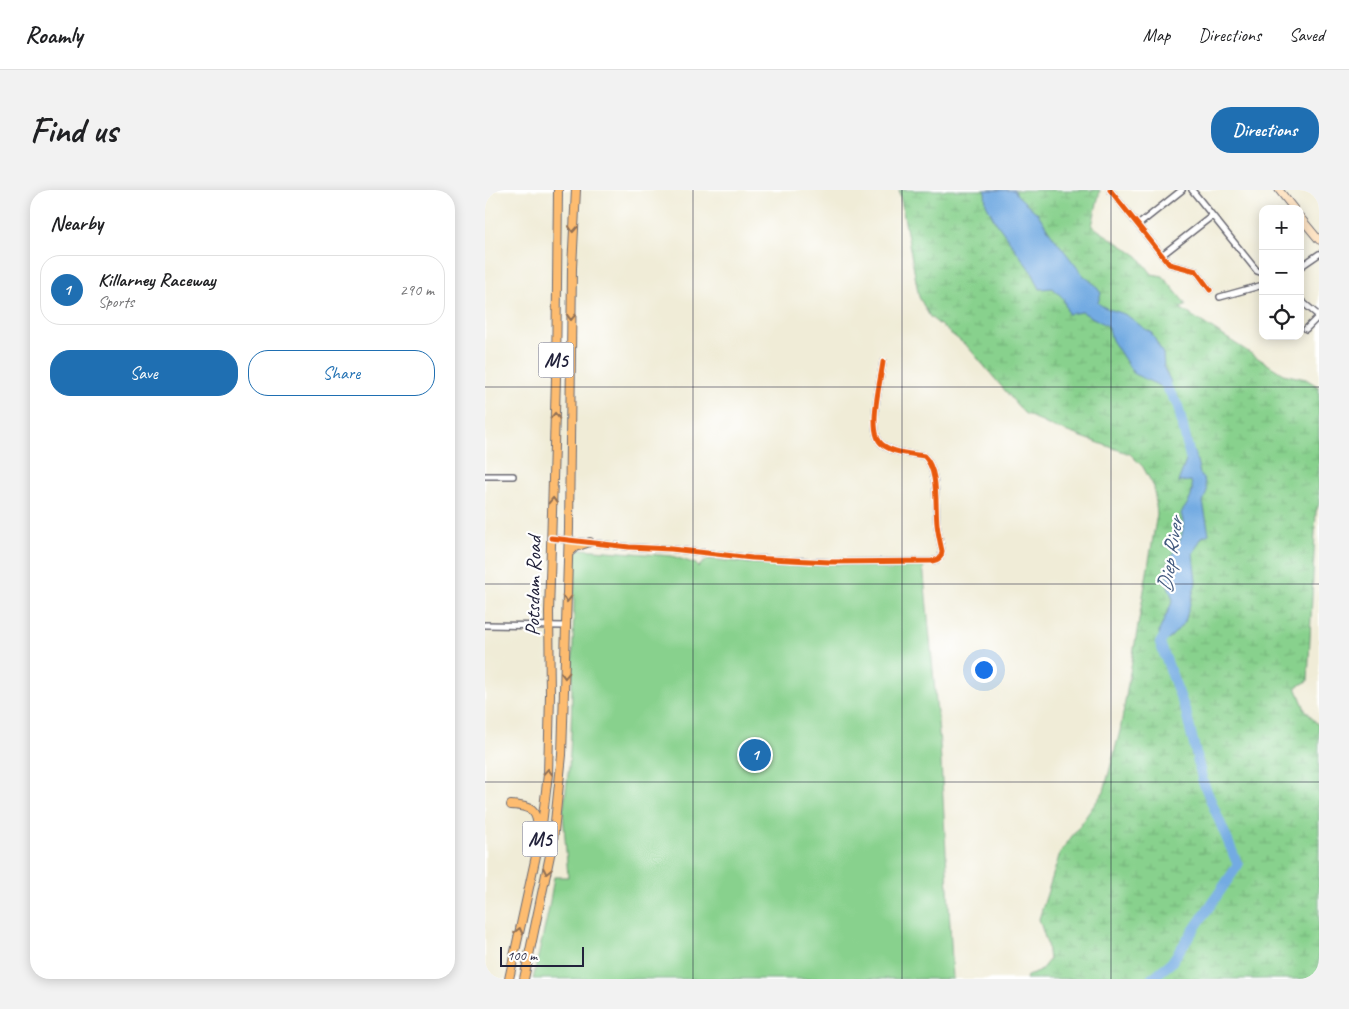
<!DOCTYPE html>
<html lang="en">
<head>
<meta charset="utf-8">
<style>
	:root { --surface:#fff; --page:#f2f2f2; --text:#202124; --muted:#757577; --line:#e0e0e0; --accent:#1f6fb2 }
	body { margin:0; font-family:Caveat,sans-serif; background:var(--page); color:var(--text) }
	.controls { position:absolute; right:15px; top:15px; display:grid; overflow:hidden; border-radius:10px; box-shadow:0 2px 12px #0003 }
	.controls button { width:45px; height:45px; display:grid; place-items:center; padding:0; border:0; border-bottom:1px solid var(--line); background:var(--surface); color:var(--text); font:25px sans-serif }
	.scale { position:absolute; left:15px; bottom:12px; width:84px; box-sizing:border-box; padding-left:5px; border:2px solid #22223b; border-top:0; font-size:14px; line-height:18px; white-space:nowrap; color:#22223b; -webkit-text-stroke:4px #fff; paint-order:stroke }
	.you { position:absolute; left:498px; top:479px; width:18px; height:18px; margin:-12px; border:4px solid #fff; border-radius:50%; background:#1a73e8; box-shadow:0 0 0 8px #1a73e833 }
	.badge { display:grid; place-items:center; width:32px; height:32px; border-radius:50%; background:var(--accent); color:#fff; font-size:16px; font-weight:700 }
	.pin { position:absolute; translate:-50% -50%; border:2px solid #fff; box-shadow:0 1px 5px #0006 }
	.list { margin:0; padding:0; list-style:none }
	h2 { display:flex; justify-content:space-between; align-items:center; height:65px; margin:0; padding:0 20px; font-size:21px }
	h2 small { font-size:16px; font-weight:400; color:var(--muted) }
	.list li { display:grid; grid-template-columns:32px 1fr auto; gap:15px; align-items:center; box-sizing:border-box; height:70px; margin:0 10px 10px; padding:0 10px; border:1px solid var(--line); border-radius:20px }
	.list b { display:block; font-size:19px; white-space:nowrap }
	.list p { margin:0; font-size:16px; white-space:nowrap; color:var(--muted) }
	.list em { font-size:16px; font-style:normal; color:var(--muted) }
	.actions { display:flex; gap:10px; padding:15px 20px }
	.actions a { flex:1; padding:11px 0; border:1px solid var(--accent); border-radius:20px; text-align:center; font-size:18px; color:var(--accent) }
	.actions .main { background:var(--accent); color:#fff }
	.icon { flex:none; width:28px; height:28px; fill:none; stroke:currentColor; stroke-width:2; stroke-linecap:round; stroke-linejoin:round }
	.map { position:relative; flex:none; width:834px; height:789px; overflow:hidden; border-radius:20px }
	header { display:flex; align-items:center; gap:30px; box-sizing:border-box; height:70px; padding:0 25px; background:var(--surface); border-bottom:1px solid var(--line) }
	header strong { font-size:24px }
	nav { display:flex; gap:28px; margin-inline-start:auto; font-size:18px }
	.intro { display:flex; align-items:center; justify-content:space-between; box-sizing:border-box; height:120px; padding:0 30px }
	h1 { margin:0; font-size:35px }
	.button { padding:12px 22px; border-radius:20px; background:var(--accent); color:#fff; font-size:18px; font-weight:700 }
	main { display:flex; gap:30px; padding:0 30px }
	aside { flex:1; background:var(--surface); border-radius:20px; box-shadow:0 2px 12px #0003 }
	.map>svg:first-child { display:block }
	.wetland { fill:url(#wetland-marsh); stroke:#557a64 }
	.pitch { fill:#88d18d; stroke:#557a64 }
	.water { fill:#73abe2; stroke:#4a668e }
	.lines { fill:none; stroke-linecap:round; stroke-linejoin:round }
	.river { stroke:#73abe2; stroke-width:10 }
	.street-casing { stroke:#6a6972; stroke-width:8 }
	.secondary-casing { stroke:#6a6972; stroke-width:9 }
	.primary-casing { stroke:#6a6972; stroke-width:10 }
	.street { stroke:#fff; stroke-width:5 }
	.secondary { stroke:#fee4c5; stroke-width:7 }
	.primary { stroke:#fdbc6f; stroke-width:8 }
	.cycleway-casing { stroke:#fff; stroke-width:8 }
	.cycleway { stroke:#e8590c; stroke-width:5 }
	.oneway { stroke:#906f55 }
	.grid { fill:none; stroke:#22223b; stroke-width:1; stroke-opacity:0.55 }
	.labels { text-anchor:middle; dominant-baseline:central; stroke-width:4.5; stroke-linejoin:round; paint-order:stroke }
	.shield { fill:#fff; stroke:#646476; stroke-width:1 }
	.shield-label { font-size:20px; font-weight:bold; fill:#22223b }
	.street-label { font-size:21px; fill:#22223b; stroke:#fff }
	.water-label { font-size:22px; font-style:italic; fill:#42597e; stroke:#fff }
</style>
</head>
<body>
<header>
<strong>Roamly</strong>
<nav><a>Map</a><a>Directions</a><a>Saved</a></nav>
</header>
<div class="intro"><h1>Find us</h1><a class="button">Directions</a></div>
<main>
<aside>
<h2>Nearby<small></small></h2>
<ul class="list">
<li><span class="badge">1</span><div><b>Killarney Raceway</b><p>Sports</p></div><em>290 m</em></li>
</ul>
<div class="actions"><a class="main">Save</a><a>Share</a></div>
</aside>
<div class="map">
<svg width="834" height="789" viewBox="0 0 834 789">
	<defs>
		<pattern id="wetland-marsh" width="20" height="14" patternUnits="userSpaceOnUse" patternTransform="scale(1.25)"><rect width="20" height="14" fill="#88d18d"/><path d="M1 5h8M5 5V1M11 12h8M15 12V8" fill="none" stroke="#75b37b"/></pattern>
	</defs>
	<rect width="100%" height="100%" fill="#fff"/>
	<filter id="ink" filterUnits="userSpaceOnUse"><feTurbulence type="fractalNoise" baseFrequency=".02" numOctaves="2"/><feDisplacementMap in="SourceGraphic" scale="10" xChannelSelector="R" yChannelSelector="G"/><feConvolveMatrix kernelMatrix="1 2 1 2 8 2 1 2 1" color-interpolation-filters="sRGB"/></filter>
	<filter id="wash" filterUnits="userSpaceOnUse"><feTurbulence type="fractalNoise" baseFrequency=".0096" numOctaves="4" result="noise"/><feDisplacementMap in="SourceGraphic" scale="20" xChannelSelector="R" yChannelSelector="G"/><feGaussianBlur stdDeviation="1.12" result="paint"/><feColorMatrix in="noise" values="0 0 0 0 0 0 0 0 0 0 0 0 0 0 0 0 0 1.4 0 .05"/><feComposite in="paint" operator="in"/></filter>
	<g filter="url(#wash)">
		<rect width="100%" height="100%" fill="#f0ecd7"/>
		<!-- wetland -->
		<path class="wetland" d="M414,0H615L607,36L653,66L667,84L678,86L699,112L701,116L695,118L798,184L821,189L834,197V314L831,322L823,491L811,497L820,519L834,536V789H541L542,786L554,782L564,770L562,754L554,729L575,663L619,601L635,541L672,324L669,297L658,277L645,264L563,235L539,223L483,157L445,127L434,107Z"/>
		<!-- pitch -->
		<path class="pitch" d="M96,359L187,366L211,374L213,377L223,369L264,373L438,375L455,554L468,789H48L63,723L69,687H83L78,622L84,577L86,544L90,365Z"/>
		<!-- water -->
		<path class="water" d="M500,0H529L533,6L553,24L566,44L598,85L609,94L616,103L613,113C621,120 630,120 639,124C649,129 656,138 666,142L678,164L679,178L686,192L675,196L649,184L627,150L623,136L597,122L583,124L578,108L568,98L555,99L548,84L510,31L501,14Z
			M710,262L715,284L719,289L722,301L718,312L724,344L717,347L708,363L711,392L700,432L684,449L675,453L674,441L688,410C685,401 681,392 682,383C683,366 697,355 698,338C699,333 697,327 696,323C704,312 710,304 706,291L693,292L704,263Z"/>
		<g class="lines">
			<!-- river -->
			<path class="river" d="M674,184L693,216L707,275
				M666,789L686,773L753,675L718,592L701,522L675,453L681,443"/>
		</g>
	</g>
	<g filter="url(#ink)">
		<g class="lines">
			<defs>
				<path id="street" d="M625,0L684,74L711,81L725,100
					M707,0L772,81L778,83
					M653,35L697,0
					M677,65L727,26
					M815,77L834,64
					M735,107L778,95
					M815,110L834,126
					M821,139L834,126
					M0,286H28
					M66,348L144,357L186,359L267,368L345,372L447,371C453,370 457,368 457,361C455,352 453,343 452,334C450,315 454,280 439,266C426,264 409,263 398,255C381,244 396,190 398,172
					M0,435L82,436"/>
				<path id="secondary" d="M794,0L809,19
					M815,27L834,50"/>
				<path id="primary" d="M84,363L90,357L105,352
					M26,615C46,616 53,620 53,641
					M24,789L56,643L63,584L65,505L64,423L71,188L73,0
					M39,789L68,651L77,565L84,338L87,78L91,0"/>
			</defs>
			<!-- street casing -->
			<use href="#street" class="street-casing"/>
			<!-- secondary casing -->
			<use href="#secondary" class="secondary-casing"/>
			<!-- primary casing -->
			<use href="#primary" class="primary-casing"/>
			<!-- street -->
			<use href="#street" class="street"/>
			<!-- secondary -->
			<use href="#secondary" class="secondary"/>
			<!-- primary -->
			<use href="#primary" class="primary"/>
			<defs>
				<path id="cycleway" d="M625,0L684,74L711,81L725,100
					M66,348L144,357L186,359L267,368L345,372L447,371C453,370 457,368 457,361C455,352 453,343 452,334C450,315 454,280 439,266C426,264 409,263 398,255C381,244 396,190 398,172"/>
			</defs>
			<!-- cycleway casing -->
			<use href="#cycleway" class="cycleway-casing"/>
			<!-- cycleway -->
			<use href="#cycleway" class="cycleway"/>
		</g>
		<!-- one-way arrows -->
		<defs><path id="oneway-chevron" d="M-2-3.5L2.5 0L-2 3.5" fill="none" stroke-width="1.6" stroke-linecap="round" stroke-linejoin="round" transform="scale(1.25)"/></defs>
		<g class="oneway">
			<use href="#oneway-chevron" transform="translate(88 39) rotate(94)"/>
			<use href="#oneway-chevron" transform="translate(86 127) rotate(91)"/>
			<use href="#oneway-chevron" transform="translate(70 226) rotate(-89)"/>
			<use href="#oneway-chevron" transform="translate(68 311) rotate(-88)"/>
			<use href="#oneway-chevron" transform="translate(82 409) rotate(91)"/>
			<use href="#oneway-chevron" transform="translate(80 485) rotate(92)"/>
			<use href="#oneway-chevron" transform="translate(63 582) rotate(-86)"/>
			<use href="#oneway-chevron" transform="translate(62 681) rotate(102)"/>
			<use href="#oneway-chevron" transform="translate(34 741) rotate(-77)"/>
		</g>
	</g>
	<!-- grid -->
	<path class="grid" d="M208,0V789M417,0V789M626,0V789M0,197H834M0,394H834M0,592H834"/>
	<g class="labels">
		<!-- shield labels -->
		<g class="shield">
			<rect x="53.5" y="152.5" width="35" height="35" rx="4"/>
			<rect x="37.5" y="631.5" width="35" height="35" rx="4"/>
		</g>
		<g class="shield-label">
			<text x="71" y="170">M5</text>
			<text x="55" y="649">M5</text>
		</g>
		<!-- street labels -->
		<g class="street-label">
			<text transform="translate(48 396) rotate(-89)">Potsdam Road</text>
		</g>
		<!-- water labels -->
		<g class="water-label">
			<text transform="translate(685 365) rotate(-81)">Diep River</text>
		</g>
	</g>
</svg>
<div class="controls">
<button>+</button>
<button>−</button>
<button><svg class="icon" aria-label="locate" viewBox="0 0 24 24"><circle cx="12" cy="12" r="6"/><path d="M12 2v4M12 18v4M2 12h4M18 12h4"/></svg></button>
</div>
<div class="scale">100 m</div>
<div class="you"></div>
<div class="pin badge" style="left:270px;top:565px">1</div>
</div>
</main>
</body>
</html>
